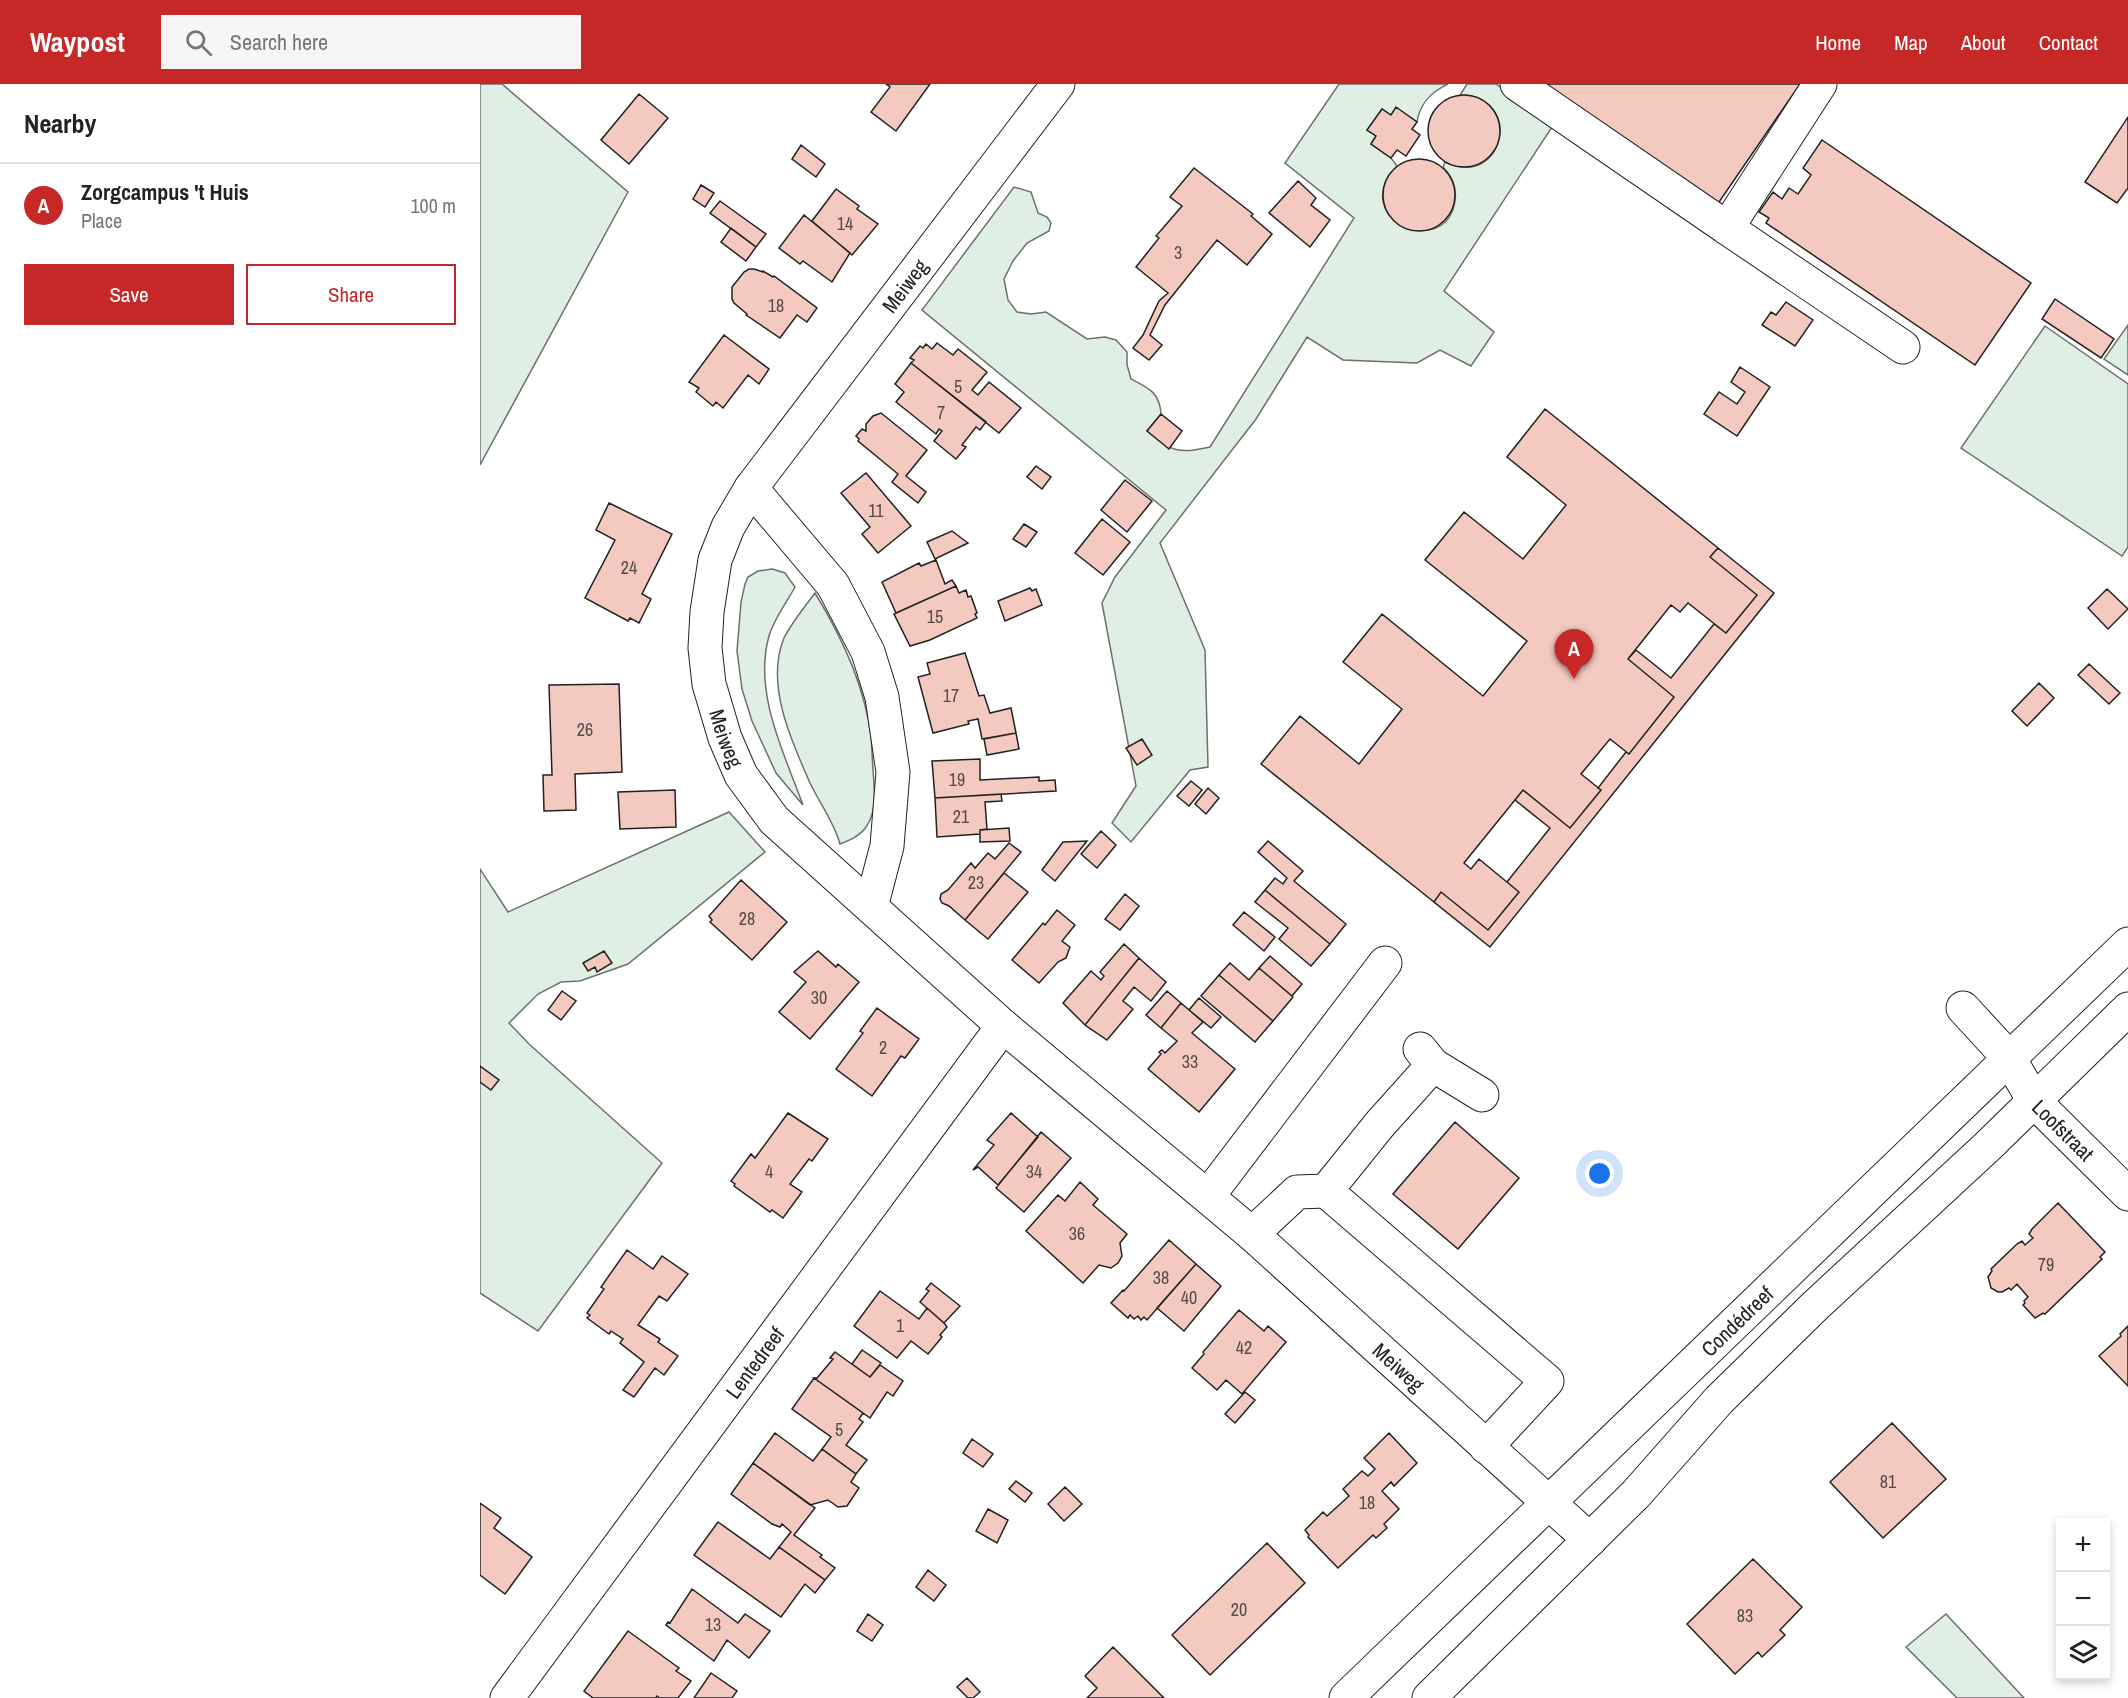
<!DOCTYPE html>
<html lang="en">
<head>
<meta charset="utf-8">
<style>
	:root { --surface:#fff; --page:#f6f6f6; --text:#222; --muted:#767676; --line:#e0e0e0; --accent:#c62828 }
	body { margin:0; font-family:"Archivo Narrow",sans-serif; background:var(--page); color:var(--text) }
	.controls { position:absolute; right:18px; bottom:18px; display:grid; overflow:hidden; border-radius:0px; box-shadow:0 3px 9px #0003 }
	.controls button { width:54px; height:54px; display:grid; place-items:center; padding:0; border:0; border-bottom:2px solid var(--line); background:var(--surface); color:var(--text); font:30px sans-serif }
	.you { position:absolute; left:1120px; top:1090px; width:21px; height:21px; margin:-15px; border:4px solid #fff; border-radius:50%; background:#1a73e8; box-shadow:0 0 0 9px #1a73e833 }
	.badge { display:grid; place-items:center; width:39px; height:39px; border-radius:50%; background:var(--accent); color:#fff; font-size:20px; font-weight:700 }
	.pin { position:absolute; translate:-50% -50px; filter:drop-shadow(0 2px 3px #0008) }
	.pin::after { content:''; position:absolute; top:32px; width:21px; height:18px; background:inherit; clip-path:polygon(0 0,100% 0,50% 100%) }
	.list { margin:0; padding:0; list-style:none }
	h2 { display:flex; justify-content:space-between; align-items:center; height:78px; margin:0; padding:0 24px; font-size:26px }
	h2 small { font-size:20px; font-weight:400; color:var(--muted) }
	.list li { display:grid; grid-template-columns:39px 1fr auto; gap:18px; align-items:center; box-sizing:border-box; height:84px; padding:0 24px; border-top:2px solid var(--line) }
	.list b { display:block; font-size:22px; white-space:nowrap }
	.list p { margin:0; font-size:20px; white-space:nowrap; color:var(--muted) }
	.list em { font-size:20px; font-style:normal; color:var(--muted) }
	.actions { display:flex; gap:12px; padding:18px 24px }
	.actions a { flex:1; padding:14px 0; border:2px solid var(--accent); border-radius:0px; text-align:center; font-size:21px; color:var(--accent) }
	.actions .main { background:var(--accent); color:#fff }
	.icon { flex:none; width:33px; height:33px; fill:none; stroke:currentColor; stroke-width:2; stroke-linecap:round; stroke-linejoin:round }
	.map { position:relative; flex:none; width:1648px; height:1614px; overflow:hidden }
	header { display:flex; align-items:center; gap:36px; box-sizing:border-box; height:84px; padding:0 30px; background:var(--accent); color:#fff }
	header strong { font-size:28px }
	nav { display:flex; gap:33px; margin-inline-start:auto; font-size:21px }
	.search { width:420px; height:54px; background:var(--page); display:flex; align-items:center; gap:15px; box-sizing:border-box; padding:0 21px; border-radius:0px; color:var(--muted); font-size:22px }
	main { display:flex }
	aside { flex:1; background:var(--surface) }
	.map>svg:first-child { display:block }
	.green { fill:#e0efe3; stroke:#6f6f6f; stroke-width:1.5 }
	.building { fill:#f3c9c0; stroke:#222; stroke-width:1.5 }
	.lines { fill:none; stroke-linecap:round; stroke-linejoin:round }
	.minor-casing { stroke:#222; stroke-width:35 }
	.major-casing { stroke:#222; stroke-width:35 }
	.minor { stroke:#fff; stroke-width:33 }
	.major { stroke:#fff; stroke-width:33 }
	.labels { text-anchor:middle; dominant-baseline:central; stroke-width:4.5; stroke-linejoin:round; paint-order:stroke }
	.number-label { font-size:18px; fill:#564c4a }
	.street-label { font-size:21px; fill:#222; stroke:#fff }
</style>
</head>
<body>
<header>
<strong>Waypost</strong>
<div class="search"><svg class="icon" aria-label="search" viewBox="0 0 24 24"><circle cx="10" cy="10" r="6"/><path d="M15 15l6 6"/></svg>Search here</div>
<nav><a>Home</a><a>Map</a><a>About</a><a>Contact</a></nav>
</header>
<main>
<aside>
<h2>Nearby<small></small></h2>
<ul class="list">
<li><span class="badge">A</span><div><b>Zorgcampus 't Huis</b><p>Place</p></div><em>100 m</em></li>
</ul>
<div class="actions"><a class="main">Save</a><a>Share</a></div>
</aside>
<div class="map">
<svg width="1648" height="1614" viewBox="0 0 1648 1614">
	<rect width="100%" height="100%" fill="#fff"/>
	<!-- green -->
	<path class="green" d="M0,0H22L148,108L0,381Z
		M859,0H968C951,8 940,19 937,38L916,24L911,31L902,25L887,46L896,52L891,60L911,74L917,82C866,135 966,177 975,117C977,103 972,92 963,83L965,78C1024,106 1045,12 980,11L987,0H1016L1074,40L964,207L1014,248L991,282L960,266L937,279L863,276L827,253L776,335L680,459L725,566L728,683L710,686L651,758L632,739L656,702L622,519L635,493L686,426L442,226L534,103L551,108L558,129L567,133L571,139L569,147L547,159L533,177L524,195L528,216L537,228L551,230L566,228L607,255L625,253L636,256L647,268V281L651,295C669,304 680,309 681,330L667,347C693,368 697,370 730,363L874,134L805,79Z
		M1648,241V291L1624,275Z
		M1565,242L1648,300V463L1642,472L1481,364Z
		M292,485L305,489L315,503C307,518 294,535 289,552C273,608 304,669 323,721L296,689L272,637L262,605L257,567L261,518L265,500L268,493L278,487Z
		M335,509C362,553 385,602 391,653C392,664 392,674 393,685C394,705 398,726 386,743C380,752 370,756 360,760C354,738 340,720 330,699C311,656 285,600 304,554C312,538 324,524 335,509Z
		M249,728L285,768L148,880L100,897L81,898L58,910L29,939L49,960L182,1079L58,1247L0,1209V785L28,828Z
		M1466,1530L1544,1614H1477L1426,1563Z"/>
	<!-- building -->
	<path class="building" d="M406,0H450L416,47L391,28L410,3Z
		M1060,0H1320L1237,121Z
		M159,10L188,34L149,80L121,56Z
		M948 47a36 36 0 1 1 72 0a36 36 0 1 1-72 0Z
		M916,23L937,38L932,45L940,51L926,72L917,66L911,74L891,60L896,52L887,46L902,25L911,31Z
		M1648,33V104L1637,119L1605,98Z
		M1342,56L1551,199L1495,281L1286,139L1289,134L1279,128L1293,108L1302,115L1309,104L1318,110L1331,91L1323,84Z
		M321,61L345,80L336,93L312,75Z
		M903 111a36 36 0 1 1 72 0a36 36 0 1 1-72 0Z
		M714,84L773,130L771,132L792,150L767,181L737,156L685,221L670,251L682,261L669,276L653,264L663,251L679,217L688,209L656,183L679,154L676,152L702,122L690,113Z
		M818,97L836,114L831,121L850,136L830,163L789,129Z
		M221,101L234,109L225,123L213,115Z
		M356,105L379,122L377,125L398,140L372,171L332,137Z
		M240,117L286,150L276,163L230,129Z
		M324,131L370,169L352,198L323,177L320,180L299,164Z
		M251,144L276,163L266,177L241,158Z
		M269,185H274L283,188V187L293,193L294,192L337,224L327,238L317,231L300,254L266,231L267,230L254,219L252,215V203L264,188Z
		M1575,215L1634,255L1621,274L1562,235Z
		M1306,218L1333,236L1315,262L1282,241L1291,228L1296,231Z
		M244,251L289,285L279,300L268,291L243,324L236,318L233,322L216,308L219,304L209,298Z
		M457,259L473,271L478,265L507,288L492,306L498,311L509,298L541,324L519,349L431,279L434,276L430,274L440,262L443,264L446,260L452,265Z
		M431,279L506,338L500,346L496,343L482,361L486,363L476,375L454,357L462,347L459,345L456,350L416,318L424,308L415,300Z
		M1260,283L1290,303L1257,352L1224,330L1239,308L1257,320L1265,308L1251,298Z
		M1065,325L1238,464L1230,473L1277,511L1246,549L1208,519L1200,528L1191,521L1148,575L1194,613L1149,670L1130,655L1101,690L1121,706L1090,744L1043,706L984,779L991,785L999,775L1039,808L1008,846L961,808L954,818L781,680L820,632L879,680L922,625L863,578L902,530L1003,612L1047,557L945,476L984,428L1043,475L1086,421L1027,373Z
		M401,329L447,366L426,392L446,408L438,419L412,398L418,390L378,357L379,355L376,352L382,345L386,347V340L393,332Z
		M681,330L702,347L689,365L667,347Z
		M556,382L571,393L562,405L547,393Z
		M386,389L431,442L398,469L382,450L390,443L361,409Z
		M645,396L672,417L647,448L621,426Z
		M129,419L192,450L162,510L171,515L159,539L150,534L148,537L105,514L135,456L116,446Z
		M622,435L650,458L623,491L595,469Z
		M544,440L557,448L546,463L533,455Z
		M472,447L488,459L455,475L447,458Z
		M1238,464L1294,509L1010,863L954,818L961,808L1008,846L1039,808L1027,798L1070,744L1035,716L1043,706L1090,744L1121,706L1118,704L1146,668L1149,670L1194,613L1148,575L1156,566L1191,594L1234,540L1246,549L1277,511L1230,473Z
		M456,476L465,500L472,496L476,502L416,529L402,498L439,479L441,482Z
		M476,502L479,509L486,506L488,513L491,512L497,529L495,530L497,534L450,556L430,562L414,530Z
		M550,504L552,507L556,505L562,521L525,537L518,517Z
		M1627,505L1648,525L1628,545L1608,524Z
		M485,569L499,612L504,611L510,629L531,624L536,649L502,655L498,635L488,637L489,640L453,649L438,593L450,590L447,579Z
		M1609,580L1640,609L1629,620L1598,591Z
		M1559,599L1574,614L1547,642L1532,627Z
		M139,600L142,688L95,690L96,726L64,727L63,691H72L69,601Z
		M536,649L539,665L507,671L504,655Z
		M662,655L672,671L657,681L646,664Z
		M500,675V696L559,693V697L575,696L576,707L455,714L452,677Z
		M711,697L722,706L709,722L697,712Z
		M728,704L739,714L726,730L715,720Z
		M195,706L196,743L140,745L138,708Z
		M521,710L522,717L505,718L507,745L500,746V750L457,753L455,714Z
		M529,744L530,757L500,758V746Z
		M621,747L636,761L617,784L601,770Z
		M607,757L575,797L562,786L583,758Z
		M788,757L823,787L814,797L866,840L850,860L785,806L795,794L803,800L807,794L778,768Z
		M529,759L541,768L485,836L469,822L462,819L460,815L461,810L468,806L491,779L495,784L508,769L515,775Z
		M524,789L548,808L508,855L485,836Z
		M261,796L307,838L272,876L230,838L232,836L229,832Z
		M785,806L850,860L831,882L799,855L808,844L775,818Z
		M645,810L659,822L640,846L625,835Z
		M577,826L595,841L582,857L590,863L586,874L578,878L559,899L532,876L563,839L565,841Z
		M764,828L795,853L784,867L753,841Z
		M644,860L659,874L605,941L583,919L611,887L621,896L624,892L620,888Z
		M124,867L132,879L117,888L115,883L108,887L103,879Z
		M338,867L356,883L358,880L379,898L330,955L299,928L326,898L314,888Z
		M790,872L822,900L812,912L779,884Z
		M659,874L686,898L671,917L654,903L643,917L653,925L627,956L605,941Z
		M750,879L769,896L779,884L813,913L793,937L739,891Z
		M739,891L793,937L775,958L721,912Z
		M82,907L96,917L81,936L68,926Z
		M687,907L701,919L681,944L666,931Z
		M719,914L741,933L731,944L709,926Z
		M701,919L723,938L712,949L755,985L719,1028L668,985L681,970L679,968L682,966L685,969L697,957L681,944Z
		M397,924L439,955L425,974L421,972L392,1012L356,985L383,949L380,947Z
		M0,982L19,996L11,1006L0,998Z
		M308,1029L348,1055L332,1077L329,1075L310,1100L322,1108L303,1134L292,1126L290,1128L254,1102L255,1100L251,1097L271,1070L275,1074Z
		M531,1029L558,1053L518,1101L498,1083L493,1086L514,1061L507,1056Z
		M975,1038L1039,1094L978,1165L913,1110Z
		M561,1048L591,1074L544,1128L516,1104Z
		M600,1098L618,1115L613,1121L647,1150L640,1159L642,1172L638,1179L631,1184L619,1181L603,1199L546,1147L578,1111L585,1117Z
		M1578,1119L1625,1168L1620,1173L1622,1175L1565,1230L1563,1229L1555,1234L1543,1221L1545,1219L1544,1217L1548,1213L1537,1200L1531,1206L1529,1204L1522,1208H1518L1511,1204L1508,1193L1512,1187L1511,1185L1537,1160L1542,1157L1545,1161L1553,1154L1549,1150L1552,1145Z
		M689,1156L716,1180L667,1236L664,1233L661,1236L658,1232L654,1235L650,1231L648,1234L631,1219L643,1206L644,1207Z
		M147,1166L173,1185L182,1172L208,1190L187,1217L179,1212L158,1241L180,1255L178,1258L198,1272L184,1291L175,1284L154,1313L143,1306L164,1278L140,1259L143,1255L131,1247L129,1250L107,1234L110,1231L107,1229L124,1205L121,1203Z
		M716,1180L741,1202L704,1247L677,1224Z
		M451,1199L480,1222L464,1239L440,1218L449,1207L446,1205Z
		M400,1207L439,1235L447,1224L464,1239L467,1243L460,1251L462,1253L448,1270L431,1257L417,1274L374,1242Z
		M759,1226L784,1247L788,1242L806,1258L762,1310L746,1296L737,1306L712,1284L724,1270L723,1268Z
		M1648,1242V1302L1619,1272L1641,1252L1640,1250Z
		M382,1266L401,1279L390,1293L372,1280Z
		M355,1268L390,1293L400,1281L423,1297L413,1312L407,1308L390,1334L334,1294H337L353,1275L350,1274Z
		M334,1294L383,1329L379,1335L383,1338L366,1361L387,1376L376,1390L342,1365L351,1353L312,1325Z
		M765,1308L775,1316L755,1339L745,1330Z
		M1412,1339L1466,1395L1403,1454L1350,1398Z
		M295,1349L333,1377L342,1365L376,1390L371,1398L379,1404L367,1422L358,1423L348,1416L330,1421L273,1379Z
		M909,1349L937,1379L914,1402L911,1398L902,1407L919,1425L904,1440L907,1444L896,1454L893,1451L858,1484L828,1453L829,1451L825,1446L843,1428L847,1432L869,1412L863,1405L882,1387L888,1392L895,1385L884,1374Z
		M492,1355L513,1370L503,1383L483,1369Z
		M273,1379L335,1424L314,1451L342,1471L340,1473L355,1484L345,1496L299,1463L311,1448L302,1440L300,1443L292,1440L251,1410Z
		M536,1397L552,1409L545,1418L529,1405Z
		M585,1403L602,1420L584,1437L568,1420Z
		M0,1419L21,1434L14,1444L52,1473L25,1510L0,1491Z
		M508,1425L528,1436L517,1459L496,1447Z
		M238,1438L290,1475L299,1463L345,1496L335,1509L325,1500L301,1533L214,1471Z
		M787,1459L825,1499L730,1591L692,1551Z
		M1273,1475L1322,1523L1300,1546L1305,1551L1282,1573L1278,1568L1255,1590L1207,1540Z
		M448,1486L466,1501L454,1517L436,1503Z
		M212,1505L258,1539L265,1530L290,1547L269,1574L247,1556L234,1577L186,1541L188,1538L190,1539Z
		M388,1530L403,1541L392,1557L377,1547Z
		M148,1547L199,1584L196,1587L211,1597L198,1614H180L177,1612L176,1614H113L104,1607Z
		M633,1563L684,1614H607L617,1604L605,1592Z
		M231,1589L257,1607L252,1614H214Z
		M487,1594L500,1608L493,1614H488L477,1603Z"/>
	<g class="lines">
		<defs>
			<g id="minor">
				<path id="s1" d="M578,0L271,404L248,443L235,476L227,528L225,564L229,600L245,654L261,691L294,736L523,942L772,1150L1110,1456"/>
				<path d="M1037,0L1247,144L1340,0"/>
				<path d="M1247,144L1423,263"/>
				<path d="M271,404L353,501L388,568L402,613L413,688L407,762L391,823"/>
				<path id="s2" d="M1483,924L1529,974L1554,1017L1648,1110"/>
				<path d="M940,965L953,981L1002,1011"/>
				<path d="M846,1107L900,1040L953,981"/>
				<path d="M728,1112L905,879"/>
				<path d="M772,1150L817,1108L846,1107L1067,1297L1006,1363"/>
				<path id="s3" d="M27,1614L523,942"/>
			</g>
			<g id="major">
				<path id="s4" d="M866,1614L1648,860"/>
				<path d="M949,1614L1156,1410L1239,1316L1335,1222L1508,1062L1648,925"/>
			</g>
		</defs>
		<!-- minor casing -->
		<use href="#minor" class="minor-casing"/>
		<!-- major casing -->
		<use href="#major" class="major-casing"/>
		<!-- minor -->
		<use href="#minor" class="minor"/>
		<!-- major -->
		<use href="#major" class="major"/>
	</g>
	<g class="labels">
		<!-- number labels -->
		<g class="number-label">
			<text x="365" y="139">14</text>
			<text x="698" y="168">3</text>
			<text x="296" y="221">18</text>
			<text x="478" y="302">5</text>
			<text x="461" y="328">7</text>
			<text x="396" y="426">11</text>
			<text x="149" y="483">24</text>
			<text x="455" y="532">15</text>
			<text x="471" y="611">17</text>
			<text x="105" y="645">26</text>
			<text x="477" y="695">19</text>
			<text x="481" y="732">21</text>
			<text x="496" y="798">23</text>
			<text x="267" y="834">28</text>
			<text x="339" y="913">30</text>
			<text x="403" y="963">2</text>
			<text x="710" y="977">33</text>
			<text x="289" y="1087">4</text>
			<text x="554" y="1087">34</text>
			<text x="597" y="1149">36</text>
			<text x="1566" y="1180">79</text>
			<text x="681" y="1193">38</text>
			<text x="709" y="1213">40</text>
			<text x="420" y="1241">1</text>
			<text x="764" y="1263">42</text>
			<text x="359" y="1345">5</text>
			<text x="1408" y="1397">81</text>
			<text x="887" y="1418">18</text>
			<text x="759" y="1525">20</text>
			<text x="1265" y="1531">83</text>
			<text x="233" y="1540">13</text>
		</g>
		<!-- street labels -->
		<g class="street-label">
			<text transform="translate(425 202) rotate(-53)">Meiweg</text>
			<text stroke="none"><textPath href="#s1" startOffset="770">Meiweg</textPath></text>
			<text stroke="none"><textPath href="#s2" startOffset="159">Loofstraat</textPath></text>
			<text stroke="none"><textPath href="#s4" startOffset="543">Condédreef</textPath></text>
			<text stroke="none"><textPath href="#s3" startOffset="417">Lentedreef</textPath></text>
			<text stroke="none"><textPath href="#s1" startOffset="1696">Meiweg</textPath></text>
		</g>
	</g>
</svg>
<div class="controls">
<button>+</button>
<button>−</button>
<button><svg class="icon" aria-label="layers" viewBox="0 0 24 24"><path d="M12 4l9 5-9 5-9-5zM3 14l9 5 9-5"/></svg></button>
</div>
<div class="you"></div>
<div class="pin badge" style="left:1094px;top:595px">A</div>
</div>
</main>
</body>
</html>
